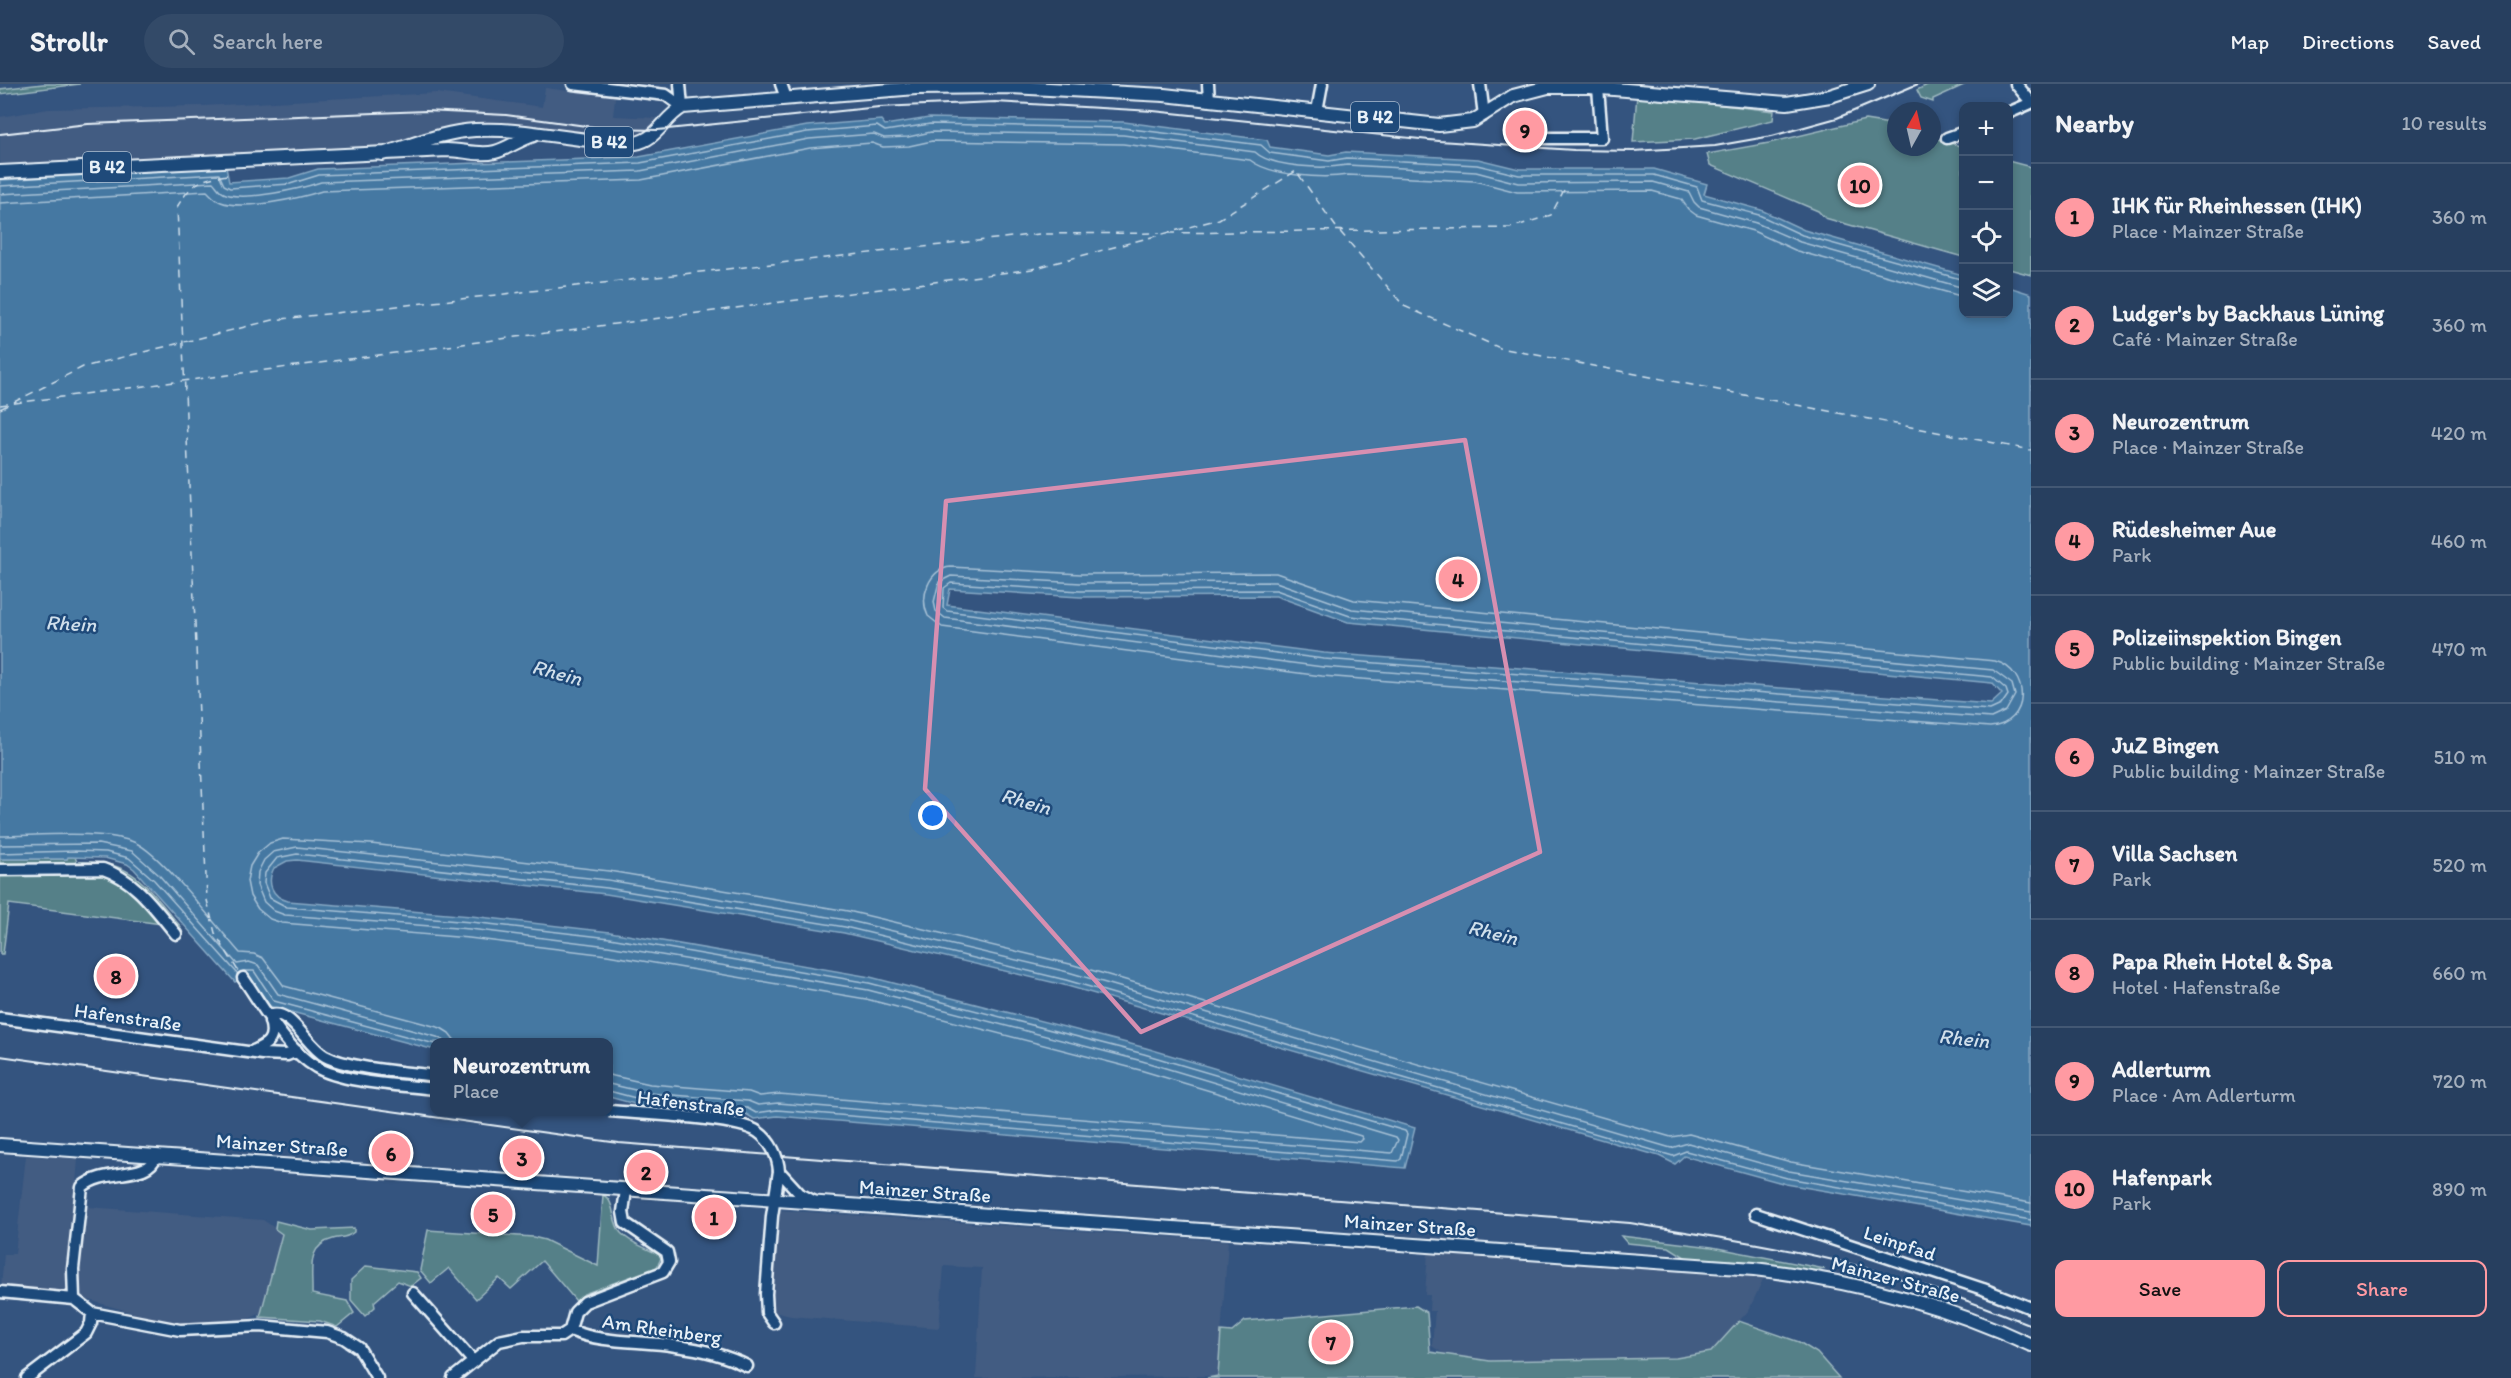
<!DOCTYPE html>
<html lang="en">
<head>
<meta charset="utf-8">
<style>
	:root { --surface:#273f5f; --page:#334a68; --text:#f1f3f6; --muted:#a4afbd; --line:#435874; --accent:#ff9aa2 }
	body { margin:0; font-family:Itim,sans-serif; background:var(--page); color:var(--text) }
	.controls { position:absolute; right:18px; top:18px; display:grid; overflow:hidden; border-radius:12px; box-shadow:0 3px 9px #0003 }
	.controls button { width:54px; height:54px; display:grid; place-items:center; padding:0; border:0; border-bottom:2px solid var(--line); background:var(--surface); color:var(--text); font:30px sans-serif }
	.compass { position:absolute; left:1887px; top:18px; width:54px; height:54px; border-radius:50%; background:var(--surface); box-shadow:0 3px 9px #0003; rotate:8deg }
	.you { position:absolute; left:933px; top:732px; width:21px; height:21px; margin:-15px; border:4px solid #fff; border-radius:50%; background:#1a73e8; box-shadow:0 0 0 9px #1a73e833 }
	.badge { display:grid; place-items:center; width:39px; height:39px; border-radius:50%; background:var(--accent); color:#111; font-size:20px; font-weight:700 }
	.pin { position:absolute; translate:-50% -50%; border:3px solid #fff; box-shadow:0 2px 6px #0006 }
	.popup { position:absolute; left:430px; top:954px; width:183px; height:78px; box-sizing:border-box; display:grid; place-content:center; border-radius:12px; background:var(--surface); filter:drop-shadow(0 2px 4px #0005); font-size:20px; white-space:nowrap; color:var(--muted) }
	.popup b { font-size:22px; color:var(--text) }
	.popup::after { content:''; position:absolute; left:50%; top:100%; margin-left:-12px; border:12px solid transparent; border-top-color:var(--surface) }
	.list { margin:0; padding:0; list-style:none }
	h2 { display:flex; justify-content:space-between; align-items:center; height:78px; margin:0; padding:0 24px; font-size:26px }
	h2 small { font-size:20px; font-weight:400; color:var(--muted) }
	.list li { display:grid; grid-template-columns:39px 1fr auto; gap:18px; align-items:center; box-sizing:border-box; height:108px; padding:0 24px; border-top:2px solid var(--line) }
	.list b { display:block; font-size:22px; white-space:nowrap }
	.list p { margin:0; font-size:20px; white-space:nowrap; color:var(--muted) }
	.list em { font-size:20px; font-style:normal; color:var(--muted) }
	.actions { display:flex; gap:12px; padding:18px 24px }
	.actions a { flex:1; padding:14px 0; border:2px solid var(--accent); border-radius:12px; text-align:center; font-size:21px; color:var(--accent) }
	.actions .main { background:var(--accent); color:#111 }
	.icon { flex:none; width:33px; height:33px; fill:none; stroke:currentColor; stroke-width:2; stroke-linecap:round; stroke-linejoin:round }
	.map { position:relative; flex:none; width:2031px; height:1294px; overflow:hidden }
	header { display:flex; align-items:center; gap:36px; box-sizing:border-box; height:84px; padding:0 30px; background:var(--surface); border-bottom:2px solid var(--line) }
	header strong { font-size:28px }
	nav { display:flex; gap:33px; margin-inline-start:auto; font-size:21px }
	.search { width:420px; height:54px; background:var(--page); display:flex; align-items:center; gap:15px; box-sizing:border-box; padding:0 21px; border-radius:33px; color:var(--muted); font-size:22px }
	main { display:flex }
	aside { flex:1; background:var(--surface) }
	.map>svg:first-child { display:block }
	.built { fill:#435c82 }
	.green { fill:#548088; stroke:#9eb8c0; stroke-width:1.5 }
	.water { fill:#4578a2; stroke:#86a8c4; stroke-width:1.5; fill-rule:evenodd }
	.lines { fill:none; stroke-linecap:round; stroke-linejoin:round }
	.shore { stroke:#a7c1d6; stroke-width:1.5 }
	.ferry { stroke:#d0dfeb; stroke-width:1.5; stroke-dasharray:8 6; stroke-linecap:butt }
	.minor-casing { stroke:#e8f1f8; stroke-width:15 }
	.major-casing { stroke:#e8f1f8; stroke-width:16 }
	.minor { stroke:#1f4a7a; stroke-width:10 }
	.major { stroke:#1f4a7a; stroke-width:12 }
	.rail { stroke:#e8f1f8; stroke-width:2 }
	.minor-bridge-casing { stroke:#e8f1f8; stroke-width:15; stroke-linecap:butt }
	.minor-bridge { stroke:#1f4a7a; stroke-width:10 }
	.marked { fill:none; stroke:#d78fb1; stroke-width:4.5; stroke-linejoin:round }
	.labels { text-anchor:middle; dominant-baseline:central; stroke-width:5; stroke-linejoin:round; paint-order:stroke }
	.shield { fill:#1f4a7a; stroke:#acbfd2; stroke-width:1.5 }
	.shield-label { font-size:18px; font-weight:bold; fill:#e8f1f8 }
	.street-label { font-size:20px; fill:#e8f1f8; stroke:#1f4a7a }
	.water-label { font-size:21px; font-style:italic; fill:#d0dfeb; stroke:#1f4a7a }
</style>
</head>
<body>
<header>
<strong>Strollr</strong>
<div class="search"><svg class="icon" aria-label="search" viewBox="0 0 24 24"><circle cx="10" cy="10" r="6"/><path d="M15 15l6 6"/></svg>Search here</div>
<nav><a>Map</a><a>Directions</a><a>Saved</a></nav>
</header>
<main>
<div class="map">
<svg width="2031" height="1294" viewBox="0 0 2031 1294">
	<rect width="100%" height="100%" fill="#34547f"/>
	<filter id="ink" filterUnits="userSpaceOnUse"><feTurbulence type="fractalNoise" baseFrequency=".0167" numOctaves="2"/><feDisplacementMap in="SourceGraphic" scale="12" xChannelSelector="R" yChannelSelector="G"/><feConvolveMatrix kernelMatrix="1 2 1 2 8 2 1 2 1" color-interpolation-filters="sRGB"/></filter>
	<g filter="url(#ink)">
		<!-- built -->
		<path class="built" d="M545,4L615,13L613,32L655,34V38L637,54L627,55L501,42L378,64L0,85V33L49,25L203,22L437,9L542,23Z
			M26,1072L78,1075L74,1122L263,1136L282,1149L261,1229L246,1236L183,1243L82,1214L1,1204L4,1170H15Z
			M778,1126L1228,1157L1218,1292L976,1294L982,1184L944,1182L939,1244L791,1232L770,1227Z
			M1428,1168L1764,1193L1749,1226L1711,1268L1676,1274L1490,1277L1444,1270L1432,1262L1435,1227H1429L1430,1211H1425Z"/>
		<!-- green -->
		<path class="green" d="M43,0H80L0,10V5Z
			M1929,0H1966L1933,15V18L1921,14L1917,6Z
			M1637,11L1774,27L1773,36L1695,55L1633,58Z
			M1865,36L1896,41V63H1932V53L1963,63V173L1825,134L1818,127L1710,81L1707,70L1769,59Z
			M2008,77L2031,83V191L2009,185Z
			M68,773H75L77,778C135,775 147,804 181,843L176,850L162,840L9,820L3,870H0V775H67Z
			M603,1111C616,1117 611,1138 621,1149C631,1160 647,1164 659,1171L661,1174L657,1183L584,1210L576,1217L542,1177L511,1205L499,1194L476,1215L449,1184L431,1199L420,1186L428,1146L533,1153L545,1156L598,1182Z
			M276,1137L312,1146L354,1144V1148C347,1154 342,1153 333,1155C305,1162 313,1188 312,1210L347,1217L354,1229L337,1243L320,1237L260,1233L282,1150L275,1145Z
			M1621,1152L1712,1163L1825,1185L1812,1187L1688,1175L1669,1163L1627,1159Z
			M366,1182L417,1188L421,1194L411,1202L398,1197L374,1218L375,1223L365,1232L351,1216V1196Z
			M1416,1222L1427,1229L1430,1268L1490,1277L1676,1274L1711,1268L1739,1237L1799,1258L1817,1269L1839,1294H1207L1218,1292L1221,1247L1232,1248L1245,1237Z"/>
		<!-- water -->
		<path class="water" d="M929,34L1124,38L1267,56L1270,63L1329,71L1346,68L1478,75L1519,85H1654L1707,100L1704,110L1761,126L1804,146L1963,191L1964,230H2008L2009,203L2031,210V1142L1786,1100L1684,1072L1675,1080L1659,1072L1064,901L844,849L606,810L297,776L287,777L274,784C266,799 272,813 288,817L471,832L610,848L870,893L1146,964L1415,1044L1405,1084L777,1032L754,1035L746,1030L646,1023L609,1013V958H435V966L269,922L249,891L235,898L134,785L127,780L105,774L68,773L67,775H0V96L226,83L229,98L289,94L318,85L639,73L807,42L881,36L885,41ZM950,505L1080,513L1276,512L1348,538L1992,599L2002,610L1991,620L1324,569L947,521Z"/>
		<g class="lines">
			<!-- shore -->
			<path class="shore" d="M0,102L219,90L224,101L230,104L290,100L319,91L640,79L807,48L877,42L885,47L930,40L1123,44L1261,61L1270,69L1329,77L1347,74L1477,81L1519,91H1654L1697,103L1702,116L1759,131L1802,151L1964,196
				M0,110L213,98C217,102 219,108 226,110C247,117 300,105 321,98L640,87L809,55L874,50L884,54L908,53L931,48L1123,51L1255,68C1272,84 1325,85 1347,81L1476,88L1518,99L1653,98L1689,108L1694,118L1699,123L1756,139L1800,158L1964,204
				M0,119L207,107C211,111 215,116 221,118C243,127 300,114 322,107L641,96L810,64L872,59L883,63L909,62L932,57L1123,60L1250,76C1270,92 1323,95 1348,91L1475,97L1517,108L1652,107L1681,115L1688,125L1696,131L1753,147L1797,167L1964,213
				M951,483L1081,490L1276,489L1354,516L1995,577C2031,587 2031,640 1990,643L1322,592L942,543L928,532C919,513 929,485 951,483Z
				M951,492L1081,499L1276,498L1352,525L1993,586L2012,600L2015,611L2006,627L1991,634L1323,583L945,534L936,527L934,518L939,498Z
				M951,499L1080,507L1276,506L1350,532L1992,593L2006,605L2008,611L2001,621L1990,626L1324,575L947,527L943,524L944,504Z
				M0,752C36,752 104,745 136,759C163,772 217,843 240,869L254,870L263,874L284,902L441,944L449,949L456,958
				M0,761L98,760L132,767L159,791L237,880L249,878L258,881L278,910L437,953L446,958
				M0,769L75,767L106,768L129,774L154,796L238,890
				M243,887H254L274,917L435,960
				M609,991L650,1000L749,1008L760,1012L779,1010L1360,1058L1363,1055L1361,1052L1140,986L866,915L607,871L469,854L282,839L270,835L258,825L250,812L247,797L250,782L258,769L270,759L283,755L371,760L609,787L848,827L1070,880L1671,1053L1689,1050L1791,1078L2031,1119
				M609,1000L648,1009L748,1017L758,1021L778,1019L1392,1069L1398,1056L1396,1053L1142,977L868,906L608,862L470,845L285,831L274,827L264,818L257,801L258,788L264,776L273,768L297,763L608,796L846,836L1068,888L1671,1064L1688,1059L1789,1087L2031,1128
				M609,1007L647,1017L747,1024L756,1029L777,1026L1398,1077L1401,1075L1407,1050L1405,1047L1144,970L869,899L610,854L471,838L287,823L270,814L264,799L265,789L277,774L297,770L607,804L845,843L1066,896L1673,1072L1686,1067L1787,1094L2031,1136"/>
			<!-- ferry -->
			<path class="ferry" d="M227,91C199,95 192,99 177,123L207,816L215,849L240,890
				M1168,149L1510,144L1551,131L1564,106
				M14,318L83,283L273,236L1039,150L1160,149
				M0,321L1032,185L1219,135L1296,87L1336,143L1404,222L1500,264L2031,366
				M0,325L10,320"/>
			<defs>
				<path id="minor" d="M573,0L666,11L683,23
					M680,0L682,23
					M781,0L786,14
					M1208,0L1209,16
					M1480,0L1484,31
					M2016,0L2031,18
					M1317,27L1322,0
					M2008,29L2031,19
					M1533,54H1602L1598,4
					M1947,54L1964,48
					M0,786L103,785C136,796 155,825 176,850
					M243,894C262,921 287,967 316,983C343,999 403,1001 435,1005
					M269,932C290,922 306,962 325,972C349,985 406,988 435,992
					M0,934L262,970L287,971L297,967
					M251,968C267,961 276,956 270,937
					M779,1087L800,1110L815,1118
					M1756,1130L1983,1205L2031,1224
					M0,1208L74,1215L92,1229L180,1246L260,1242L327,1248L344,1254L359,1264L377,1294
					M413,1209L473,1277
					M74,1215L73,1185L82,1103C105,1083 148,1097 156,1072
					M774,1239L767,1229L766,1210L772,1132L779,1087
					M570,1246C603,1260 640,1256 676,1262C700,1265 725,1271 747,1282
					M27,1294L86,1249L91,1239L92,1229
					M453,1294L499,1257L523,1252H561L570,1246L575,1228L585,1218L663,1188L669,1178L667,1168L625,1139L623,1128L626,1106"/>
				<path id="major" d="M382,70C413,61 442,48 475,46C529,43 582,60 635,59C657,56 664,33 683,23L916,4L1011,3L1164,11L1439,41L1473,37L1513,12L1548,3H1589L1787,19L1830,12L1868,0
					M0,88L447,66C463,66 480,72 495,68C509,64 520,55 534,51
					M0,1061L1754,1185C1850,1196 1944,1220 2031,1261"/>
			</defs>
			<!-- minor casing -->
			<use href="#minor" class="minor-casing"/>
			<!-- major casing -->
			<use href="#major" class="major-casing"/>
			<!-- minor -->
			<use href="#minor" class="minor"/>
			<!-- major -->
			<use href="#major" class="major"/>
			<!-- rail -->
			<path class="rail" d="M0,50L88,40L426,27L506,31L608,45L658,46L879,23L995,18L1153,27L1439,57L1574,66L1633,67L1715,62L1772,52L1837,34L1918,0
				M0,972L619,1059L1630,1139C1705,1151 1780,1162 1854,1181C1914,1197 1973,1218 2031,1241"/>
			<defs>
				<path id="minor-bridge" d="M609,1027C640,1030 737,1033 758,1048C771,1057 778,1073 779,1087"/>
			</defs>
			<!-- minor-bridge casing -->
			<use href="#minor-bridge" class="minor-bridge-casing"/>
			<!-- minor-bridge -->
			<use href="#minor-bridge" class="minor-bridge"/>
		</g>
	</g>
	<!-- marked area -->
	<path class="marked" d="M1465,356L1540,768L1141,948L925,705L946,417Z"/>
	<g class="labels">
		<!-- shield labels -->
		<g class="shield">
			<rect x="1351" y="18" width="48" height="30" rx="4.5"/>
			<rect x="585" y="43" width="48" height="30" rx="4.5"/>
			<rect x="83" y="68" width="48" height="30" rx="4.5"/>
		</g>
		<g class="shield-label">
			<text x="1375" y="33">B 42</text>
			<text x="609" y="58">B 42</text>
			<text x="107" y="83">B 42</text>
		</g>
		<!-- street labels -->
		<g class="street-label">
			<text transform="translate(128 933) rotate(8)">Hafenstraße</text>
			<text transform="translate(691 1019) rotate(7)">Hafenstraße</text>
			<text transform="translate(282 1061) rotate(4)">Mainzer Straße</text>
			<text transform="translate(925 1107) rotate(4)">Mainzer Straße</text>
			<text transform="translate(1410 1141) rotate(4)">Mainzer Straße</text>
			<text transform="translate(1900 1159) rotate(18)">Leinpfad</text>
			<text transform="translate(1896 1195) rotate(15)">Mainzer Straße</text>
			<text transform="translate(662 1245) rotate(8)">Am Rheinberg</text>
		</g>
		<!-- water labels -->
		<g class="water-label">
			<text transform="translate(71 539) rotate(3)">Rhein</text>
			<text transform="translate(557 588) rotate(15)">Rhein</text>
			<text transform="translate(1026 717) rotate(16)">Rhein</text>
			<text transform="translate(1493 848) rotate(14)">Rhein</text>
			<text transform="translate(1964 954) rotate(6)">Rhein</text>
		</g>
	</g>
</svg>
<div class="controls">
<button>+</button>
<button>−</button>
<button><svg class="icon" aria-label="locate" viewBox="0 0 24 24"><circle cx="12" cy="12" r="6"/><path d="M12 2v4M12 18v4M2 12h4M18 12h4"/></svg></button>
<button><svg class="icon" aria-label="layers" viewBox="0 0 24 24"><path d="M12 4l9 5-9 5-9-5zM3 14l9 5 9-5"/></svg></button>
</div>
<svg class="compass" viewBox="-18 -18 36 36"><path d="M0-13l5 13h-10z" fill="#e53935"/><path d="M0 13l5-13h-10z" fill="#a4afbd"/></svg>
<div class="you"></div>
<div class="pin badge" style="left:714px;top:1133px">1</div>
<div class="pin badge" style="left:646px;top:1088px">2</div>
<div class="pin badge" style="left:522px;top:1074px">3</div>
<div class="popup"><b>Neurozentrum</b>Place</div>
<div class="pin badge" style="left:1458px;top:495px">4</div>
<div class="pin badge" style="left:493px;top:1130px">5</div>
<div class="pin badge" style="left:391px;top:1069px">6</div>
<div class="pin badge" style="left:1331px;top:1258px">7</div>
<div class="pin badge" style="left:116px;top:892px">8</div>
<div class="pin badge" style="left:1525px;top:46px">9</div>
<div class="pin badge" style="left:1860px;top:101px">10</div>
</div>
<aside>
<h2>Nearby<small>10 results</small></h2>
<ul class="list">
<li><span class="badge">1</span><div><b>IHK für Rheinhessen (IHK)</b><p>Place · Mainzer Straße</p></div><em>360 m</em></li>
<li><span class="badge">2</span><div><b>Ludger's by Backhaus Lüning</b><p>Café · Mainzer Straße</p></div><em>360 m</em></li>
<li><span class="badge">3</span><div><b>Neurozentrum</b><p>Place · Mainzer Straße</p></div><em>420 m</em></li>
<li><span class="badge">4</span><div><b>Rüdesheimer Aue</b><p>Park</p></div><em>460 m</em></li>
<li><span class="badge">5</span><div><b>Polizeiinspektion Bingen</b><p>Public building · Mainzer Straße</p></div><em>470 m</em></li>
<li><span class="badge">6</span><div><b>JuZ Bingen</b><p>Public building · Mainzer Straße</p></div><em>510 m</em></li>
<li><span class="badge">7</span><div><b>Villa Sachsen</b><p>Park</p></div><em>520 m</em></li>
<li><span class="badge">8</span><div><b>Papa Rhein Hotel &amp; Spa</b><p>Hotel · Hafenstraße</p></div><em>660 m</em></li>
<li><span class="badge">9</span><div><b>Adlerturm</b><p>Place · Am Adlerturm</p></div><em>720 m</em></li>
<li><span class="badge">10</span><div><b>Hafenpark</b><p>Park</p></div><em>890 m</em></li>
</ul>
<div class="actions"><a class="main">Save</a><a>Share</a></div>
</aside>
</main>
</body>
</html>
